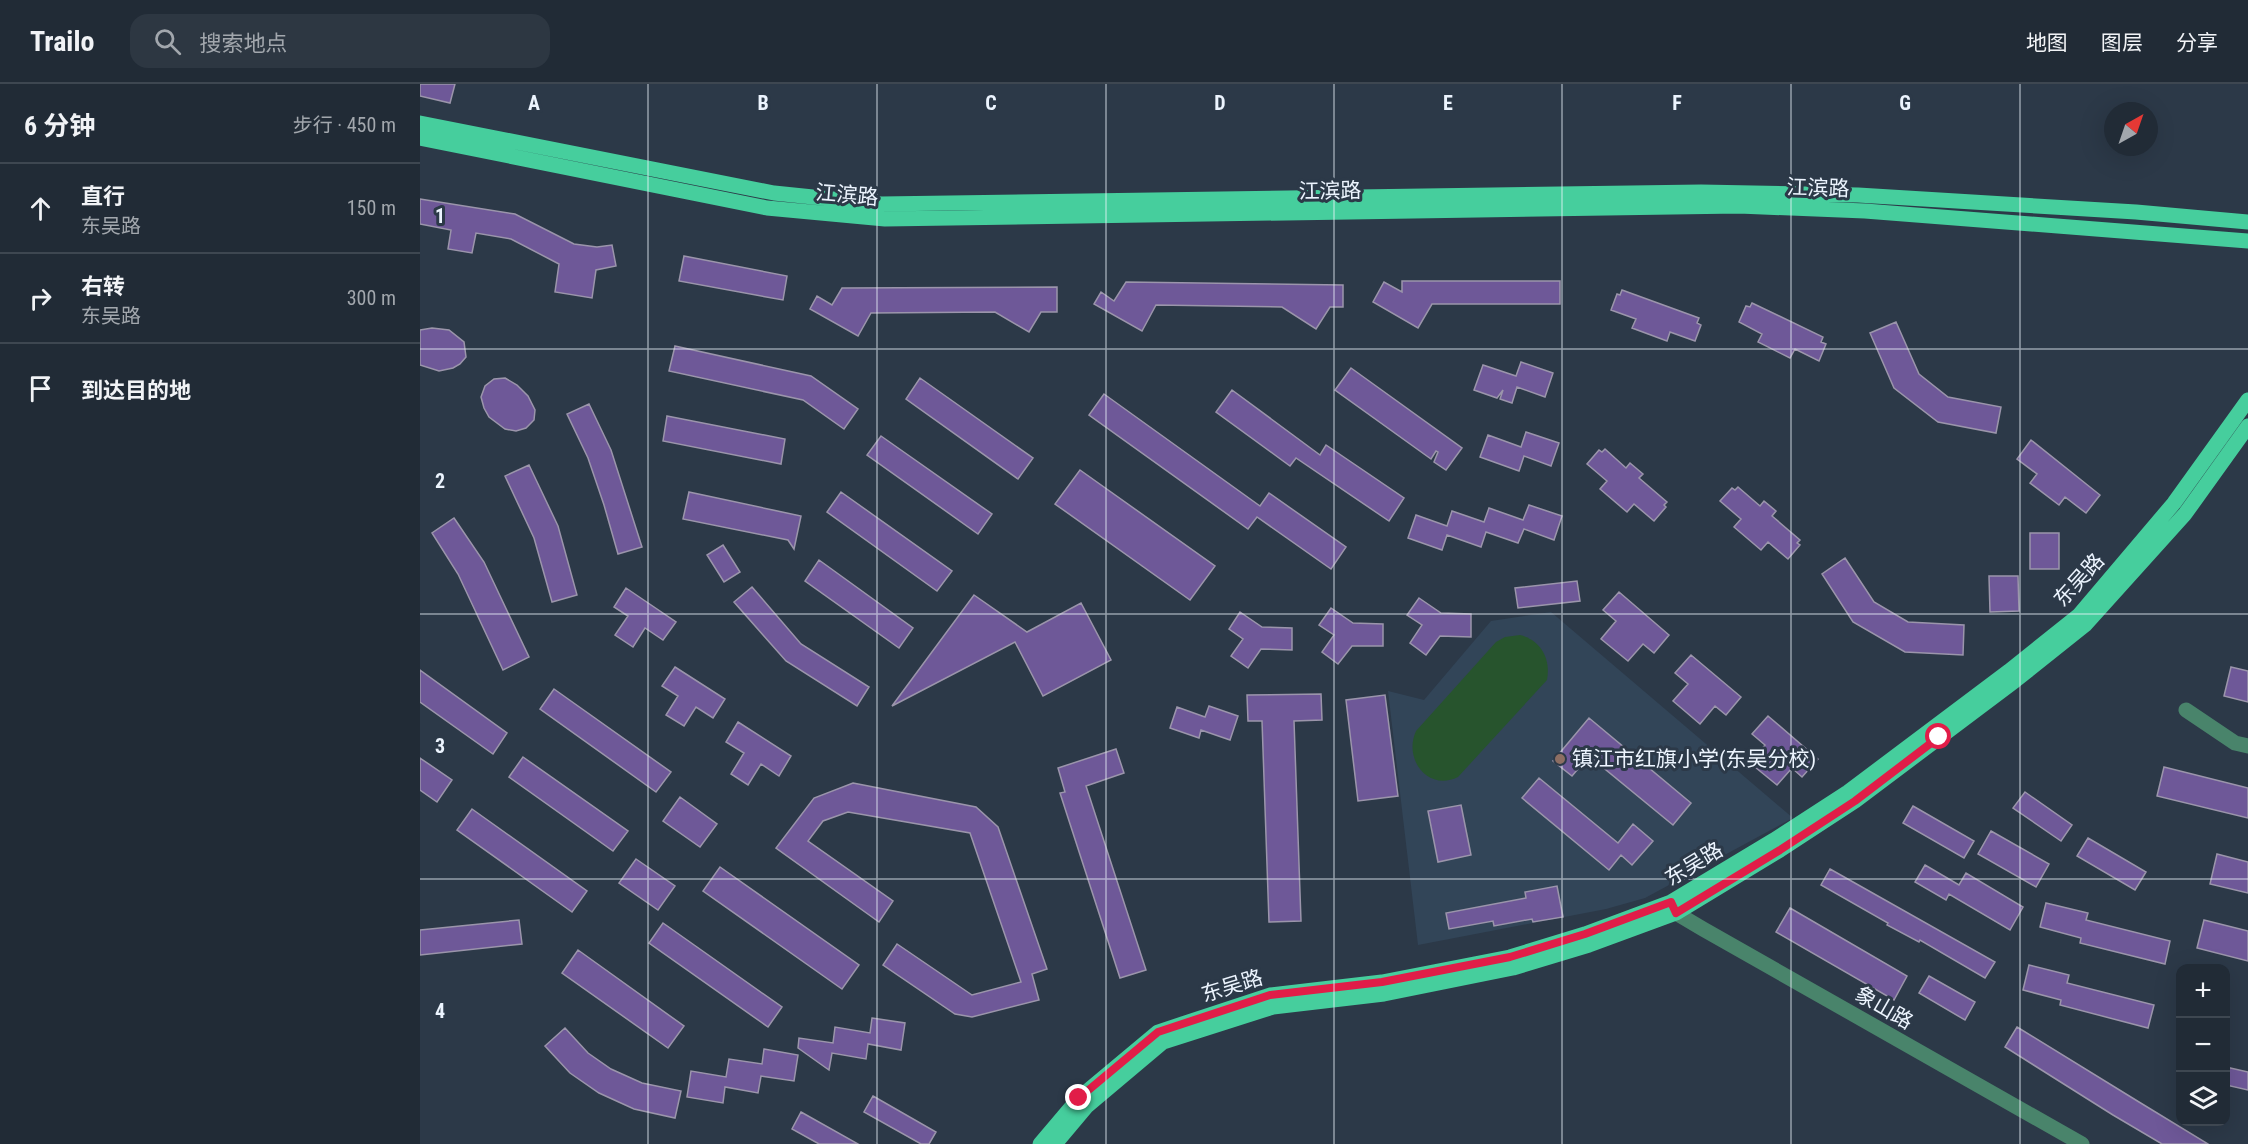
<!DOCTYPE html>
<html lang="zh">
<head>
<meta charset="utf-8">
<style>
	:root { --surface:#212b36; --page:#2d3742; --text:#f1f3f6; --muted:#a2a7ad; --line:#3e4751 }
	body { margin:0; font-family:"Roboto Condensed","Noto Sans SC",sans-serif; background:var(--page); color:var(--text) }
	.controls { position:absolute; right:18px; bottom:18px; display:grid; overflow:hidden; border-radius:12px; box-shadow:0 6px 24px #0002 }
	.controls button { width:54px; height:54px; display:grid; place-items:center; padding:0; border:0; border-bottom:2px solid var(--line); background:var(--surface); color:var(--text); font:30px sans-serif }
	.compass { position:absolute; left:1684px; top:18px; width:54px; height:54px; border-radius:50%; background:var(--surface); box-shadow:0 6px 24px #0002; rotate:40deg }
	.stop { position:absolute; width:18px; height:18px; margin:-14px; border:4px solid #e11d48; border-radius:50%; background:#fff }
	.stop.end { background:#e11d48; border-color:#fff; box-shadow:0 2px 6px #0008 }
	.list { margin:0; padding:0; list-style:none }
	h2 { display:flex; justify-content:space-between; align-items:center; height:78px; margin:0; padding:0 24px; font-size:26px }
	h2 small { font-size:20px; font-weight:400; color:var(--muted) }
	.list li { display:grid; grid-template-columns:39px 1fr auto; gap:18px; align-items:center; box-sizing:border-box; height:90px; padding:0 24px; border-top:2px solid var(--line) }
	.list b { display:block; font-size:22px; white-space:nowrap }
	.list p { margin:0; font-size:20px; white-space:nowrap; color:var(--muted) }
	.list em { font-size:20px; font-style:normal; color:var(--muted) }
	.icon { flex:none; width:33px; height:33px; fill:none; stroke:currentColor; stroke-width:2; stroke-linecap:round; stroke-linejoin:round }
	.map { position:relative; flex:none; width:1828px; height:1060px; overflow:hidden }
	header { display:flex; align-items:center; gap:36px; box-sizing:border-box; height:84px; padding:0 30px; background:var(--surface); border-bottom:2px solid var(--line) }
	header strong { font-size:28px }
	nav { display:flex; gap:33px; margin-inline-start:auto; font-size:21px }
	.search { width:420px; height:54px; background:var(--page); display:flex; align-items:center; gap:15px; box-sizing:border-box; padding:0 21px; border-radius:18px; color:var(--muted); font-size:22px }
	main { display:flex }
	aside { flex:1; background:var(--surface) }
	.map>svg:first-child { display:block }
	.built { fill:#324558 }
	.green { fill:#27542d }
	.building { fill:#6e5898; stroke:#9b95ab; stroke-width:1.5 }
	.lines { fill:none; stroke-linecap:round; stroke-linejoin:round }
	.minor { stroke:#49846b; stroke-width:15 }
	.major { stroke:#46ce9d; stroke-width:15 }
	.route { stroke:#e11d48; stroke-width:8 }
	.grid { fill:none; stroke:#ecf4fe; stroke-width:1.5; stroke-opacity:0.55 }
	.education-dot { fill:#8d6e63; stroke:#2c3948; stroke-width:2 }
	.labels { text-anchor:middle; dominant-baseline:central; stroke-width:6; stroke-linejoin:round; paint-order:stroke }
	.street-label { font-size:21px; fill:#ecf4fe; stroke:#2c3948 }
	.poi-label { font-size:21px; fill:#ecf4fe; stroke:#2c3948; text-anchor:start }
	.grid-label { font-size:20px; text-anchor:middle; font-weight:bold; fill:#ecf4fe; stroke:#2c3948; stroke-width:6; stroke-linejoin:round; paint-order:stroke }
</style>
</head>
<body>
<header>
<strong>Trailo</strong>
<div class="search"><svg class="icon" aria-label="search" viewBox="0 0 24 24"><circle cx="10" cy="10" r="6"/><path d="M15 15l6 6"/></svg>搜索地点</div>
<nav><a>地图</a><a>图层</a><a>分享</a></nav>
</header>
<main>
<aside>
<h2>6 分钟<small>步行 · 450 m</small></h2>
<ul class="list">
<li><svg class="icon" aria-label="ahead" viewBox="0 0 24 24"><path d="M12 20V5M6 11l6-6 6 6"/></svg><div><b>直行</b><p>东吴路</p></div><em>150 m</em></li>
<li><svg class="icon" aria-label="right" viewBox="0 0 24 24"><path d="M7 20v-9h11M14 6l5 5-5 5"/></svg><div><b>右转</b><p>东吴路</p></div><em>300 m</em></li>
<li><svg class="icon" aria-label="arrive" viewBox="0 0 24 24"><path d="M6 21V4h12l-3 4 3 4H6"/></svg><div><b>到达目的地</b></div></li>
</ul>
</aside>
<div class="map">
<svg width="1828" height="1060" viewBox="0 0 1828 1060">
	<rect width="100%" height="100%" fill="#2c3948"/>
	<!-- built -->
	<path class="built" d="M1131,528L1373,734L1225,814L1186,825L998,861L968,607L1004,616L1071,537Z"/>
	<!-- green -->
	<path class="green" d="M1100,551C1121,556 1131,575 1127,596L1038,693C1008,708 983,675 996,647L1076,558L1085,553Z"/>
	<!-- building -->
	<path class="building" d="M0,0H35L30,19L0,12Z
		M0,115L95,130L154,160L177,163L192,161L196,182L176,186L172,214L135,208L139,180L91,155L56,149L52,169L28,165L31,146L0,140Z
		M264,172L367,192L363,216L259,197Z
		M982,197H1140V220H1012L998,244L953,218L964,198L982,208Z
		M706,198L923,201V223H910L896,245L862,223L736,221L722,247L674,220L681,208L694,217Z
		M637,203V228H621L609,248L575,228L451,229L438,252L390,225L397,212L412,221L422,204Z
		M1202,206L1279,234L1277,239L1281,241L1275,257L1250,248L1247,257L1212,244L1216,235L1191,226L1197,210L1200,211Z
		M1332,219L1403,253L1401,258L1406,260L1399,277L1375,265L1370,274L1338,258L1342,250L1319,238L1326,222L1330,223Z
		M1476,238L1499,290L1528,313L1581,323L1576,349L1518,338L1474,304L1450,249Z
		M12,244L29,246L44,258L46,273L40,280L33,284L19,287L0,281V246Z
		M255,262L391,292L438,325L424,345L383,316L249,287Z
		M1101,278L1133,289L1125,313L1097,303L1092,319L1080,315L1083,306L1077,314L1054,306L1063,281L1096,292Z
		M931,284L1042,364L1026,386L1014,378L1018,368L1016,367L1011,375L915,306Z
		M85,294L97,301L108,312L115,326L114,336L106,344L96,347L85,345L69,333L64,324L61,313L65,302L74,295Z
		M500,294L613,374L598,395L486,315Z
		M812,306L900,371L906,361L984,414L969,437L876,374L870,382L796,328Z
		M684,310L840,422L849,409L926,463L911,485L837,433L828,445L669,331Z
		M169,320L191,366L222,463L198,470L184,421L168,374L147,330Z
		M247,332L365,355L361,380L243,357Z
		M1106,348L1139,359L1131,382L1104,372L1099,387L1060,373L1068,351L1101,363Z
		M461,352L572,430L558,450L447,371Z
		M1611,356L1680,411L1666,429L1645,413L1639,421L1610,399L1617,390L1597,375Z
		M1185,365L1206,384L1210,379L1223,390L1219,394L1247,418L1244,421L1246,423L1234,437L1214,420L1207,428L1180,405L1187,397L1167,380L1179,366L1182,368Z
		M109,381L138,442L157,511L132,518L114,454L85,392Z
		M660,386L795,482L770,516L635,420Z
		M1318,403L1340,422L1344,417L1356,427L1352,432L1380,456L1377,459L1380,461L1368,475L1348,458L1341,466L1314,443L1321,435L1300,417L1312,404L1315,406Z
		M269,408L381,432L374,465L368,456L263,435Z
		M421,408L532,487L517,507L407,428Z
		M1109,421L1142,432L1134,456L1104,445L1098,459L1066,448L1061,463L1027,451L1022,466L988,454L996,431L1027,442L1032,427L1064,438L1069,424L1103,436Z
		M34,434L64,478L109,573L83,586L38,490L12,449Z
		M1610,449H1639V485H1610Z
		M303,461L320,488L304,498L287,471Z
		M1425,474L1454,518L1488,538L1544,541L1543,571L1485,568L1433,538L1402,490Z
		M399,476L493,544L479,564L385,497Z
		M1569,492H1598L1599,527L1570,528Z
		M1157,497L1160,517L1098,524L1095,504Z
		M332,503L381,560L449,603L437,622L366,577L314,518Z
		M206,504L256,538L243,556L225,544L213,563L195,551L208,532L194,523Z
		M1199,508L1249,551L1234,569L1223,560L1208,577L1181,555L1196,537L1183,526Z
		M554,511L607,548L661,519L691,576L623,612L595,558L472,622Z
		M999,514L1021,529L1051,530V553L1020,552L1006,571L990,559L1002,541L987,531Z
		M911,524L933,539L963,540V562H932L918,580L902,568L914,551L899,541Z
		M820,528L842,543L872,544V566L841,565L828,584L811,572L823,555L809,545Z
		M1271,571L1321,613L1306,631L1295,622L1280,640L1253,617L1268,600L1255,589Z
		M255,583L305,615L293,634L276,623L264,642L246,631L258,612L242,602Z
		M1811,583L1828,587V618L1804,612Z
		M0,586L87,649L73,670L0,618Z
		M134,605L251,688L236,708L120,625Z
		M901,610L902,636L874,637L881,837L849,838L842,637H828L827,611Z
		M965,611L978,712L938,717L926,616Z
		M789,622L818,632L810,656L781,646L779,654L750,644L757,623L785,633Z
		M1348,632L1398,675L1382,693L1372,684L1357,701L1330,679L1345,661L1332,650Z
		M1169,634L1271,719L1253,741L1169,672L1152,692L1133,677Z
		M318,638L371,672L359,692L341,680L328,701L311,690L324,669L306,658Z
		M696,665L704,689L666,702L726,886L700,894L640,709L645,708L638,684Z
		M103,673L208,747L193,767L89,693Z
		M0,674L32,696L17,718L0,706Z
		M1744,683L1828,704V734L1737,712Z
		M1119,694L1198,759L1213,740L1233,757L1212,781L1201,771L1189,786L1102,714Z
		M433,699L556,723L578,743L627,885L612,890L619,916L552,933L535,930L463,881L477,860L552,911L601,898L550,749L428,728L403,737L388,757L473,817L459,838L356,764L394,714Z
		M1605,708L1652,741L1641,757L1593,724Z
		M260,713L297,740L280,763L243,737Z
		M1041,721L1051,771L1018,778L1008,727Z
		M1493,722L1554,757L1544,774L1483,739Z
		M52,725L167,807L152,828L37,746Z
		M1571,747L1629,780L1616,803L1558,770Z
		M1668,754L1726,788L1715,806L1657,772Z
		M1797,770L1828,778V809L1790,800Z
		M216,775L255,802L238,826L199,799Z
		M1505,781L1539,801L1546,789L1603,823L1590,846L1529,810L1526,816L1495,798Z
		M300,783L439,881L422,905L283,807Z
		M1410,785L1575,878L1565,894L1500,856L1499,858L1467,841L1468,839L1401,801Z
		M1137,802L1143,833L1113,838L1112,835L1074,842L1073,837L1029,845L1026,829L1106,814L1105,808Z
		M1626,819L1668,829L1666,836L1750,857L1745,880L1660,859L1661,854L1620,843Z
		M1370,824L1487,892L1474,916L1356,848Z
		M99,836L102,860L0,871V846Z
		M1784,836L1828,847V877L1777,864Z
		M243,839L362,923L348,943L229,859Z
		M158,866L264,942L248,964L142,889Z
		M1609,881L1649,891L1647,899L1734,921L1728,944L1640,921L1641,916L1603,906Z
		M1509,892L1555,918L1545,936L1499,909Z
		M452,934L485,939L481,966L448,960L446,975L412,969L409,986L378,964L379,954L413,959L415,943L450,949Z
		M1597,943L1719,1018L1788,1060H1742L1693,1031L1585,963Z
		M145,944L168,969L191,985L222,999L261,1007L255,1034L214,1025L179,1009L150,989L125,962Z
		M344,965L378,971L374,997L341,992L338,1009L305,1003L303,1019L267,1013L271,987L306,993L309,975L342,980Z
		M1806,983L1828,988V1006L1806,1001Z
		M453,1012L516,1048L509,1060H501L444,1028Z
		M381,1028L438,1060H399L372,1045Z"/>
	<g class="lines">
		<!-- minor -->
		<path class="minor" d="M1766,626L1815,659L1828,662
			M1251,820L1256,829L1283,845L1662,1060"/>
		<!-- major -->
		<path class="major" d="M0,39L354,109L461,120L1281,108L1438,111L1716,128L1828,138
			M0,54L347,124L465,135L1319,122L1445,127L1828,157
			M620,1060L659,1014L738,948L850,911L962,898L1090,873L1165,850L1251,818L1354,756L1428,708L1589,587L1659,531L1754,419L1828,316
			M635,1060L667,1022L743,958L853,923L964,910L1093,884L1169,861L1256,829L1360,766L1435,717L1596,596L1665,541L1765,430L1828,342"/>
	</g>
	<g class="lines">
		<!-- route -->
		<path class="route" d="M659,1014L738,948L850,911L962,898L1090,873L1165,850L1251,818L1256,829L1360,766L1435,717L1519,653"/>
	</g>
	<!-- grid -->
	<path class="grid" d="M228,0V1060M457,0V1060M686,0V1060M914,0V1060M1142,0V1060M1371,0V1060M1600,0V1060M0,265H1828M0,530H1828M0,795H1828"/>
	<!-- markers -->
	<circle class="education-dot" cx="1140" cy="675" r="6"/>
	<g class="labels">
		<!-- street labels -->
		<g class="street-label">
			<text transform="translate(1398 104) rotate(2)">江滨路</text>
			<text transform="translate(910 107) rotate(-1)">江滨路</text>
			<text transform="translate(427 111) rotate(5)">江滨路</text>
			<text transform="translate(1659 496) rotate(-48)">东吴路</text>
			<text transform="translate(1274 780) rotate(-31)">东吴路</text>
			<text transform="translate(812 902) rotate(-17)">东吴路</text>
			<text transform="translate(1464 924) rotate(30)">象山路</text>
		</g>
		<!-- poi labels -->
		<g class="poi-label">
			<text x="1152" y="675">镇江市红旗小学(东吴分校)</text>
		</g>
	</g>
	<g class="grid-label">
		<text x="114" y="26">A</text>
		<text x="343" y="26">B</text>
		<text x="571" y="26">C</text>
		<text x="800" y="26">D</text>
		<text x="1028" y="26">E</text>
		<text x="1257" y="26">F</text>
		<text x="1485" y="26">G</text>
		<text x="20" y="139">1</text>
		<text x="20" y="404">2</text>
		<text x="20" y="669">3</text>
		<text x="20" y="934">4</text>
	</g>
</svg>
<div class="controls">
<button>+</button>
<button>−</button>
<button><svg class="icon" aria-label="layers" viewBox="0 0 24 24"><path d="M12 4l9 5-9 5-9-5zM3 14l9 5 9-5"/></svg></button>
</div>
<svg class="compass" viewBox="-18 -18 36 36"><path d="M0-13l5 13h-10z" fill="#e53935"/><path d="M0 13l5-13h-10z" fill="#a2a7ad"/></svg>
<div class="stop" style="left:1519px;top:653px"></div>
<div class="stop end" style="left:659px;top:1014px"></div>
</div>
</main>
</body>
</html>
